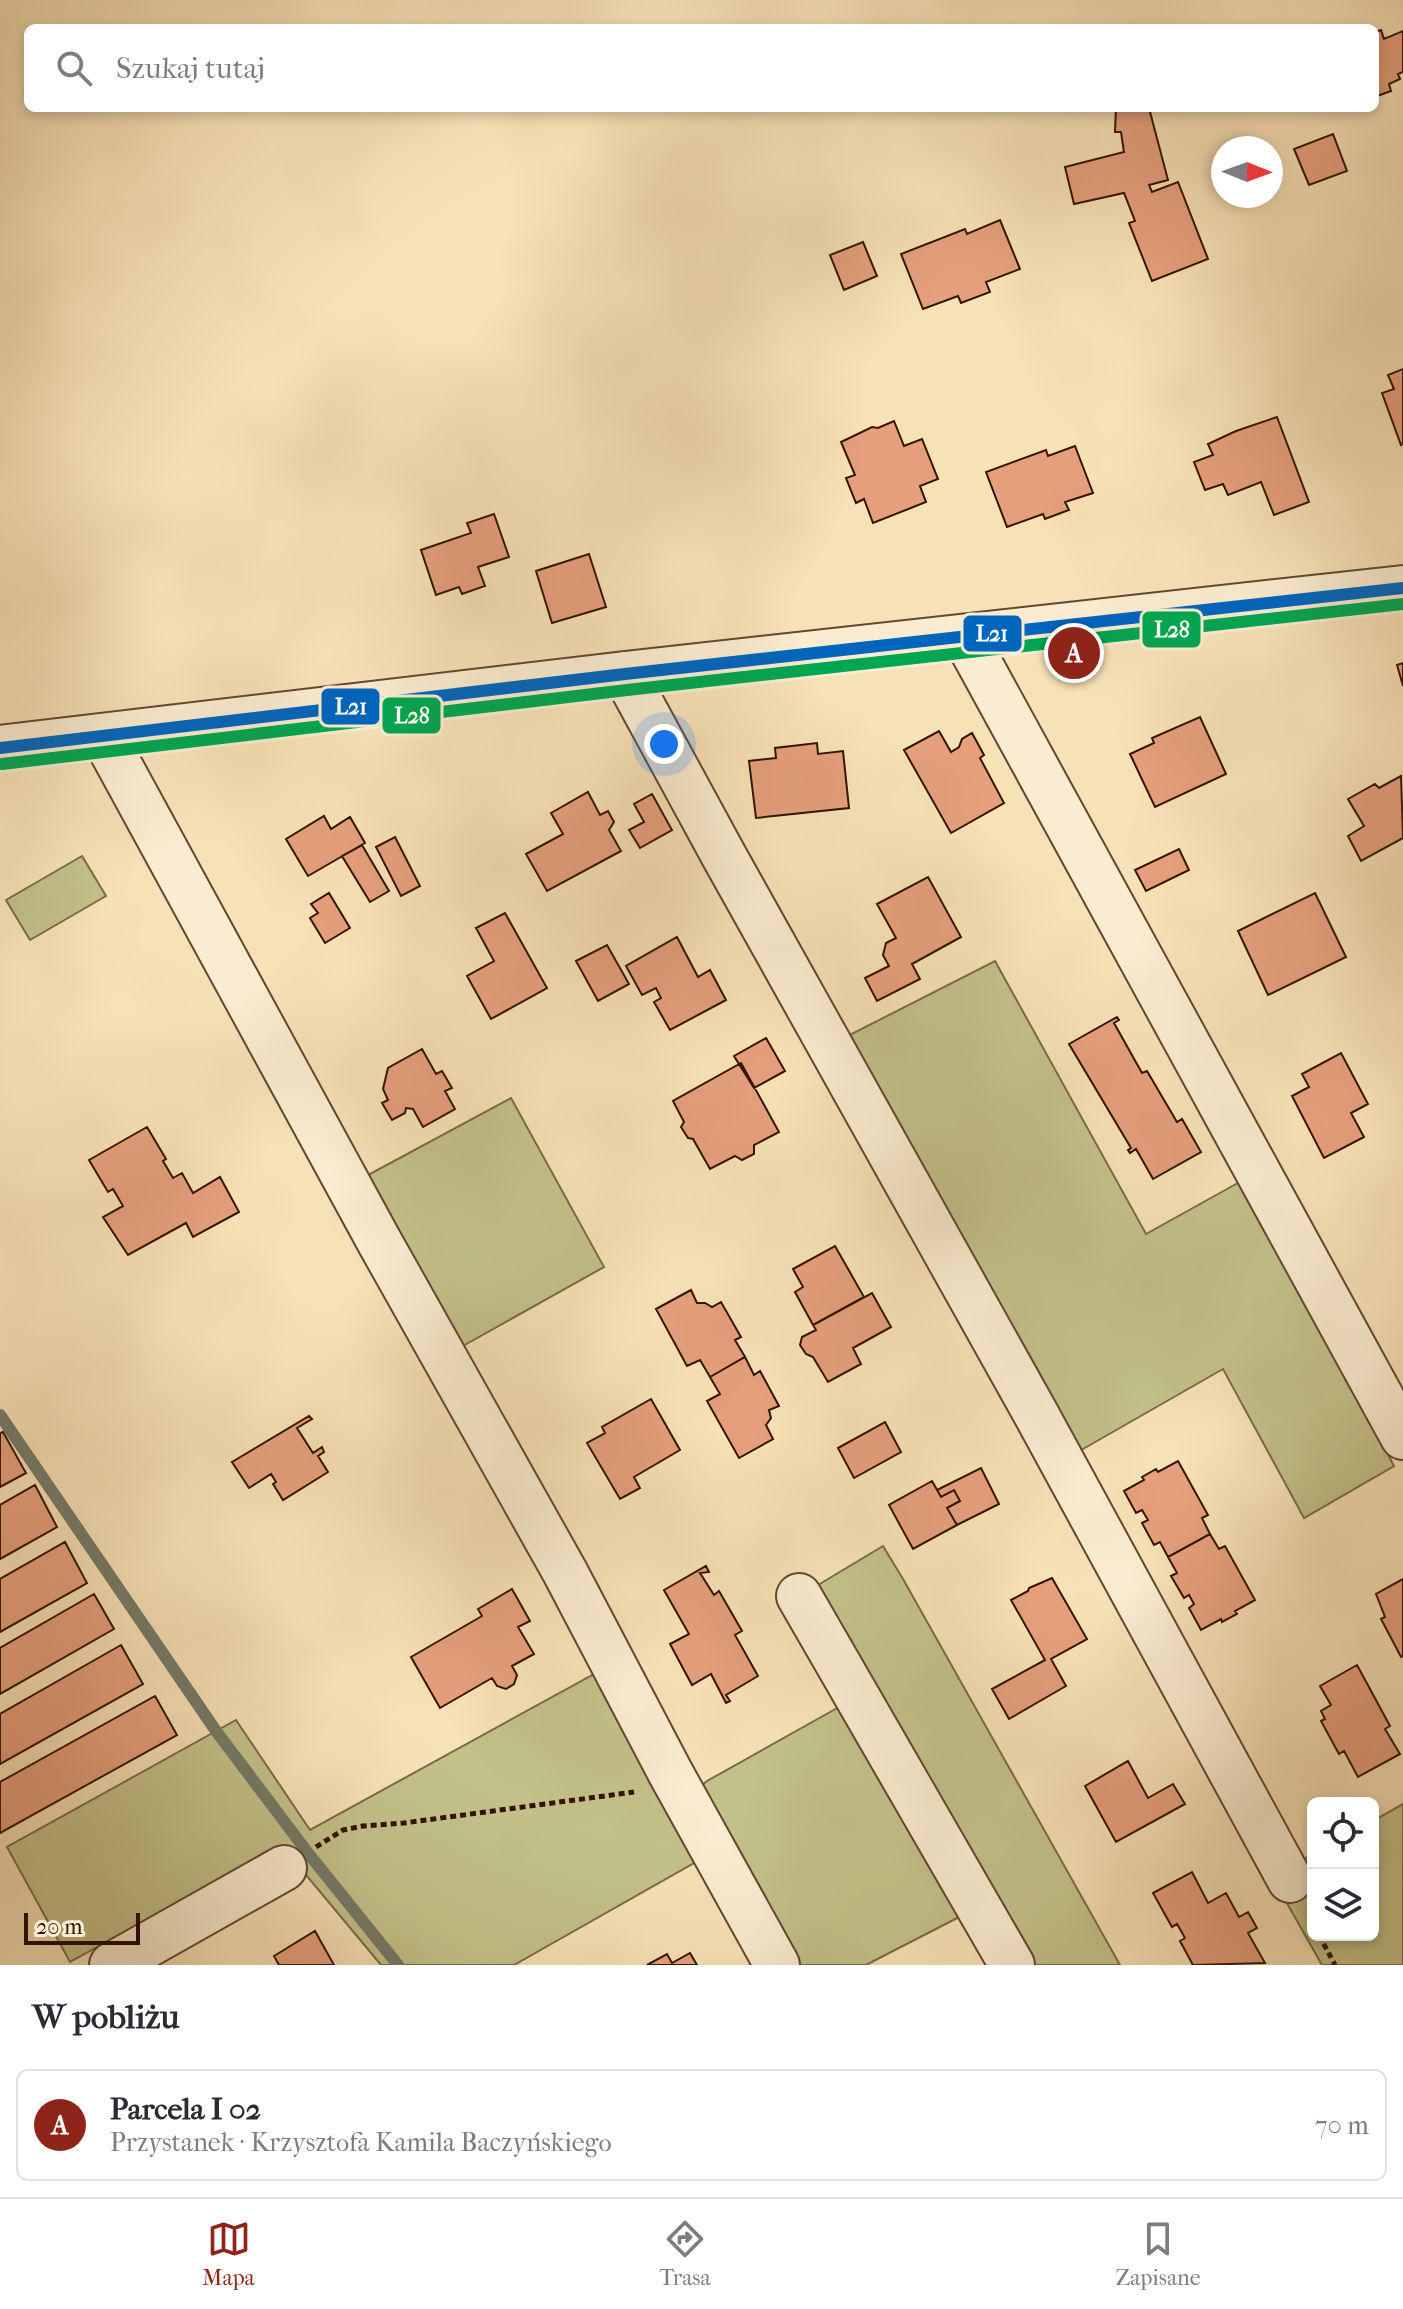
<!DOCTYPE html>
<html lang="pl">
<head>
<meta charset="utf-8">
<style>
	:root { --surface:#fff; --page:#f7f7f7; --text:#2b2b33; --muted:#7c7c81; --line:#e1e1e2; --accent:#8f2418 }
	body { margin:0; font-family:"IM FELL French Canon",serif; background:var(--page); color:var(--text) }
	.controls { position:absolute; right:24px; bottom:24px; display:grid; overflow:hidden; border-radius:12px; box-shadow:0 4px 12px #0003 }
	.controls button { width:72px; height:72px; display:grid; place-items:center; padding:0; border:0; border-bottom:2px solid var(--line); background:var(--surface); color:var(--text); font:40px sans-serif }
	.compass { position:absolute; left:1211px; top:136px; width:72px; height:72px; border-radius:50%; background:var(--surface); box-shadow:0 4px 12px #0003; rotate:91deg }
	.scale { position:absolute; left:24px; bottom:20px; width:116px; box-sizing:border-box; padding-left:8px; border:4px solid #341304; border-top:0; font-size:22px; line-height:28px; white-space:nowrap; color:#341304; -webkit-text-stroke:6px #faecd0; paint-order:stroke }
	.you { position:absolute; left:664px; top:744px; width:28px; height:28px; margin:-20px; border:6px solid #fff; border-radius:50%; background:#1a73e8; box-shadow:0 0 0 12px #1a73e833 }
	.badge { display:grid; place-items:center; width:52px; height:52px; border-radius:50%; background:var(--accent); color:#fff; font-size:26px; font-weight:700 }
	.pin { position:absolute; translate:-50% -50%; border:4px solid #fff; box-shadow:0 2px 8px #0006 }
	.list { margin:0; padding:0; list-style:none }
	h2 { display:flex; justify-content:space-between; align-items:center; height:104px; margin:0; padding:0 32px; font-size:34px }
	h2 small { font-size:26px; font-weight:400; color:var(--muted) }
	.list li { display:grid; grid-template-columns:52px 1fr auto; gap:24px; align-items:center; box-sizing:border-box; height:112px; margin:0 16px 16px; padding:0 16px; border:2px solid var(--line); border-radius:12px }
	.list b { display:block; font-size:30px; white-space:nowrap }
	.list p { margin:0; font-size:26px; white-space:nowrap; color:var(--muted) }
	.list em { font-size:26px; font-style:normal; color:var(--muted) }
	.icon { flex:none; width:44px; height:44px; fill:none; stroke:currentColor; stroke-width:2; stroke-linecap:round; stroke-linejoin:round }
	.map { position:relative; flex:none; width:1403px; height:1965px; overflow:hidden }
	.search { position:absolute; background:var(--surface); box-shadow:0 4px 12px #0003; left:24px; right:24px; top:24px; height:88px; display:flex; align-items:center; gap:20px; box-sizing:border-box; padding:0 28px; border-radius:12px; color:var(--muted); font-size:30px }
	.sheet { height:232px; background:var(--surface) }
	nav { display:flex; justify-content:space-around; align-items:center; box-sizing:border-box; height:112px; border-top:2px solid var(--line); background:var(--surface); font-size:22px; color:var(--muted) }
	nav a { display:grid; justify-items:center; gap:4px }
	nav .on { color:var(--accent) }
	.map>svg:first-child { display:block }
	.green { fill:#c3c18a; stroke:#7c6a47; stroke-width:2 }
	.lines { fill:none; stroke-linecap:round; stroke-linejoin:round }
	.stream { stroke:#747a68; stroke-width:12 }
	.building { fill:#e59f7c; stroke:#341304; stroke-width:2 }
	.minor-casing { stroke:#654630; stroke-width:48 }
	.path { stroke:#341304; stroke-width:5; stroke-dasharray:6 4; stroke-linecap:butt }
	.minor { stroke:#faecd0; stroke-width:44 }
	.bus-1-casing { stroke:#faecd0; stroke-width:18 }
	.bus-2-casing { stroke:#faecd0; stroke-width:18 }
	.bus-1 { stroke:#0065bd; stroke-width:12 }
	.bus-2 { stroke:#00a651; stroke-width:12 }
	.line-badge { stroke:#faecd0; stroke-width:3 }
	.badge-label { font-size:22px; text-anchor:middle; font-weight:bold; fill:#fff }
</style>
</head>
<body>
<div class="map">
<svg width="1403" height="1965" viewBox="0 0 1403 1965">
	<rect width="100%" height="100%" fill="#f7e1b6"/>
	<filter id="stains"><feTurbulence type="fractalNoise" baseFrequency=".0025" numOctaves="4"/><feColorMatrix values="0 0 0 0 .2 0 0 0 0 .09 0 0 0 0 .02 0 0 0 .5 -.17"/></filter>
	<radialGradient id="worn" r=".72"><stop offset=".6" stop-color="#630" stop-opacity="0"/><stop offset="1" stop-color="#630" stop-opacity=".3"/></radialGradient>
	<!-- green -->
	<path class="green" d="M82,856L106,896L30,940L6,900Z
		M995,961L1146,1234L1245,1179L1394,1466L1304,1518L1223,1369L1076,1453L838,1041Z
		M511,1098L604,1267L454,1351L357,1181Z
		M883,1546L903,1579L1120,1965H1020L808,1591Z
		M603,1669L701,1859L514,1965H381L282,1846L70,1962L7,1847L236,1720L310,1830Z
		M848,1702L967,1913L866,1965H796L695,1791L707,1781Z
		M1403,1804V1965H1322L1272,1877L1313,1854V1935H1373V1821Z"/>
	<g class="lines">
		<!-- stream -->
		<path class="stream" d="M0,1415L216,1731L308,1853L398,1965"/>
	</g>
	<!-- building -->
	<path class="building" d="M1381,30L1384,39L1403,31V72L1398,74L1400,79L1389,84L1391,91L1377,96L1375,32Z
		M1116,108H1149L1168,180L1149,185L1152,192L1178,182L1208,259L1152,281L1129,223L1135,221L1124,193L1074,204L1065,167L1124,152L1121,132H1115Z
		M1333,134L1347,171L1309,185L1294,149Z
		M1000,220L1020,269L986,282L990,292L961,303L958,296L923,309L901,254L965,229L967,234Z
		M863,242L877,276L844,290L830,255Z
		M1403,369V444L1401,445L1382,393L1394,389L1388,375Z
		M1277,417L1309,502L1274,515L1261,482L1228,495L1223,484L1205,490L1194,462L1213,455L1208,444L1236,431Z
		M894,421L904,446L922,439L938,479L920,486L926,502L873,523L864,499L856,503L846,478L855,475L841,442L872,427L878,428Z
		M1075,446L1093,493L1065,502L1069,510L1045,519L1043,514L1007,527L986,472L1046,450L1048,456Z
		M494,514L509,557L478,567L485,586L462,594L459,587L436,595L421,550L471,533L467,523Z
		M589,554L606,607L552,623L536,571Z
		M1403,663V686L1397,665Z
		M1200,717L1226,774L1155,807L1130,754L1154,743L1152,738Z
		M939,731L951,752L959,747L962,739L972,733L984,755L980,758L1004,803L951,833L904,750Z
		M817,743L818,754L843,751L849,808L756,818L749,761L776,758L775,748Z
		M1401,776L1403,838L1361,861L1348,836L1364,826L1348,799L1375,784L1379,788Z
		M588,792L600,815L608,811L614,822L609,830L621,851L547,891L526,854L563,834L551,813Z
		M652,794L672,830L640,848L629,830L644,822L634,804Z
		M324,816L331,829L350,817L365,843L308,876L286,839Z
		M395,837L420,886L401,896L376,847Z
		M362,845L389,891L370,902L342,856Z
		M1179,849L1189,870L1146,891L1135,870Z
		M928,877L961,937L912,964L920,979L877,1001L865,978L889,966L883,955L886,943L896,938L877,904Z
		M329,893L350,928L325,943L310,918L318,913L311,904Z
		M1315,893L1346,957L1268,995L1238,931Z
		M505,913L547,988L491,1019L467,976L494,961L476,928Z
		M677,937L698,977L710,970L726,1000L670,1030L654,1002L661,998L656,988L642,995L626,966Z
		M607,945L629,984L598,1001L576,961Z
		M1117,1017L1119,1020L1114,1023L1142,1073L1147,1071L1177,1122L1182,1119L1201,1152L1153,1179L1136,1149L1130,1153L1128,1150L1131,1148L1069,1044Z
		M766,1038L785,1071L754,1088L734,1056Z
		M422,1049L436,1074L442,1071L452,1088L445,1091L455,1109L423,1127L413,1109L406,1108L405,1113L392,1120L382,1103L388,1100L383,1089L388,1068Z
		M1341,1053L1368,1104L1351,1113L1364,1137L1324,1158L1292,1096L1309,1087L1302,1074Z
		M741,1063L779,1132L754,1145V1154L742,1160L735,1156L710,1169L693,1139L688,1138L681,1127L684,1122L673,1101Z
		M147,1127L166,1159L163,1161L173,1178L182,1173L193,1193L220,1177L239,1212L193,1237L186,1223L128,1255L103,1217L123,1206L113,1189L108,1192L89,1160Z
		M835,1246L864,1297L813,1325L795,1292L803,1287L793,1269Z
		M691,1290L697,1303H705L712,1307L721,1302L741,1337L735,1340L745,1357L710,1377L700,1360L687,1366L656,1309Z
		M872,1293L891,1327L853,1348L861,1364L828,1382L813,1357L806,1354L800,1345L802,1337L816,1330L813,1325Z
		M745,1357L754,1375L760,1371L779,1406L769,1410L771,1418L766,1425L773,1439L739,1458L707,1401L720,1394L710,1377Z
		M651,1399L680,1450L634,1477L640,1488L620,1499L587,1443L605,1433L602,1427Z
		M309,1416L312,1419L297,1428L313,1453L322,1447L324,1452L318,1456L328,1472L283,1500L273,1484L276,1482L271,1474L249,1488L232,1462Z
		M885,1422L901,1452L854,1478L838,1448Z
		M3,1432L26,1473L0,1487V1433Z
		M1178,1461L1208,1515L1202,1518L1210,1534L1168,1557L1160,1542L1154,1545L1142,1523L1148,1520L1142,1510L1136,1513L1124,1491L1144,1480L1142,1477L1156,1469L1158,1472Z
		M981,1468L999,1504L957,1525L947,1508L960,1501L954,1490L941,1497L937,1490Z
		M932,1481L941,1497L954,1490L960,1501L947,1508L957,1525L913,1549L889,1505Z
		M35,1485L57,1527L0,1559V1505Z
		M1210,1534L1219,1549L1225,1546L1255,1600L1235,1611L1237,1614L1222,1622L1221,1619L1201,1630L1189,1608L1194,1604L1189,1595L1184,1598L1171,1576L1177,1573L1168,1557Z
		M65,1542L87,1583L0,1632V1579Z
		M706,1566L709,1572L700,1573L714,1595L719,1591L742,1631L735,1635L758,1676L726,1695L730,1701L726,1703L711,1674L692,1685L670,1644L689,1634L664,1590Z
		M1052,1578L1087,1639L1051,1659L1066,1686L1009,1719L992,1689L1045,1660L1011,1600L1028,1591L1029,1588Z
		M1403,1579V1656L1401,1657L1381,1619L1385,1617L1376,1594Z
		M512,1589L530,1621L518,1627L534,1654L512,1666L517,1675L514,1684L506,1689L497,1686L492,1678L440,1708L411,1657L482,1616L478,1609Z
		M94,1594L114,1629L0,1694V1648Z
		M121,1645L143,1684L0,1764V1714Z
		M1357,1665L1390,1726L1385,1729L1400,1754L1358,1777L1344,1751L1339,1754L1321,1721L1325,1719L1321,1711L1331,1705L1320,1686Z
		M155,1696L177,1735L0,1833V1782Z
		M1128,1761L1148,1798L1173,1784L1185,1804L1116,1842L1085,1786Z
		M1192,1872L1208,1903L1226,1893L1239,1917L1248,1912L1257,1928L1248,1933L1265,1963L1193,1965L1180,1941L1185,1938L1177,1924L1172,1927L1153,1893Z
		M315,1931L334,1965H279L274,1956Z
		M690,1953L697,1965H647L667,1954L672,1963Z"/>
	<g class="lines">
		<defs>
			<path id="minor" d="M965,637L1403,1437
				M625,674L724,856L1036,1414L1290,1880
				M104,737L379,1241L565,1572L670,1772L777,1965
				M0,748L625,674L1403,588
				M799,1596L1012,1965
				M112,1965L284,1868"/>
		</defs>
		<!-- minor casing -->
		<use href="#minor" class="minor-casing"/>
		<!-- path -->
		<path class="path" d="M316,1847L343,1830L363,1826L404,1823L634,1792
			M1319,1935L1335,1965"/>
		<!-- minor -->
		<use href="#minor" class="minor"/>
		<defs>
			<path id="bus-1" d="M0,748L625,674L1403,588"/>
			<path id="bus-2" d="M2,764L627,690L1403,604"/>
		</defs>
		<!-- bus-1 casing -->
		<use href="#bus-1" class="bus-1-casing"/>
		<!-- bus-2 casing -->
		<use href="#bus-2" class="bus-2-casing"/>
		<!-- bus-1 -->
		<use href="#bus-1" class="bus-1"/>
		<!-- bus-2 -->
		<use href="#bus-2" class="bus-2"/>
	</g>
	<g class="line-badge">
		<rect x="1141" y="610" width="61" height="39" rx="8" fill="#00a651"/>
		<rect x="962" y="614" width="61" height="39" rx="8" fill="#0065bd"/>
		<rect x="320" y="687" width="61" height="39" rx="8" fill="#0065bd"/>
		<rect x="381" y="696" width="61" height="39" rx="8" fill="#00a651"/>
	</g>
	<g class="badge-label">
		<text x="1172" y="637">L28</text>
		<text x="992" y="641">L21</text>
		<text x="351" y="714">L21</text>
		<text x="412" y="723">L28</text>
	</g>
	<rect width="100%" height="100%" filter="url(#stains)"/>
	<rect width="100%" height="100%" fill="url(#worn)"/>
</svg>
<div class="controls">
<button><svg class="icon" aria-label="locate" viewBox="0 0 24 24"><circle cx="12" cy="12" r="6"/><path d="M12 2v4M12 18v4M2 12h4M18 12h4"/></svg></button>
<button><svg class="icon" aria-label="layers" viewBox="0 0 24 24"><path d="M12 4l9 5-9 5-9-5zM3 14l9 5 9-5"/></svg></button>
</div>
<svg class="compass" viewBox="-18 -18 36 36"><path d="M0-13l5 13h-10z" fill="#e53935"/><path d="M0 13l5-13h-10z" fill="#7c7c81"/></svg>
<div class="scale">20 m</div>
<div class="you"></div>
<div class="pin badge" style="left:1074px;top:653px">A</div>
<div class="search"><svg class="icon" aria-label="search" viewBox="0 0 24 24"><circle cx="10" cy="10" r="6"/><path d="M15 15l6 6"/></svg>Szukaj tutaj</div>
</div>
<section class="sheet">
<h2>W pobliżu<small></small></h2>
<ul class="list">
<li><span class="badge">A</span><div><b>Parcela I 02</b><p>Przystanek · Krzysztofa Kamila Baczyńskiego</p></div><em>70 m</em></li>
</ul>
</section>
<nav>
<a class="on"><svg class="icon" aria-label="map" viewBox="0 0 24 24"><path d="M3 6l6-2 6 2 6-2v14l-6 2-6-2-6 2zM9 4v14M15 6v14"/></svg>Mapa</a>
<a><svg class="icon" aria-label="directions" viewBox="0 0 24 24"><path d="M12 3l9 9-9 9-9-9zM9 14v-3h6M13 9l2 2-2 2"/></svg>Trasa</a>
<a><svg class="icon" aria-label="saved" viewBox="0 0 24 24"><path d="M7 4h10v16l-5-4-5 4z"/></svg>Zapisane</a>
</nav>
</body>
</html>
